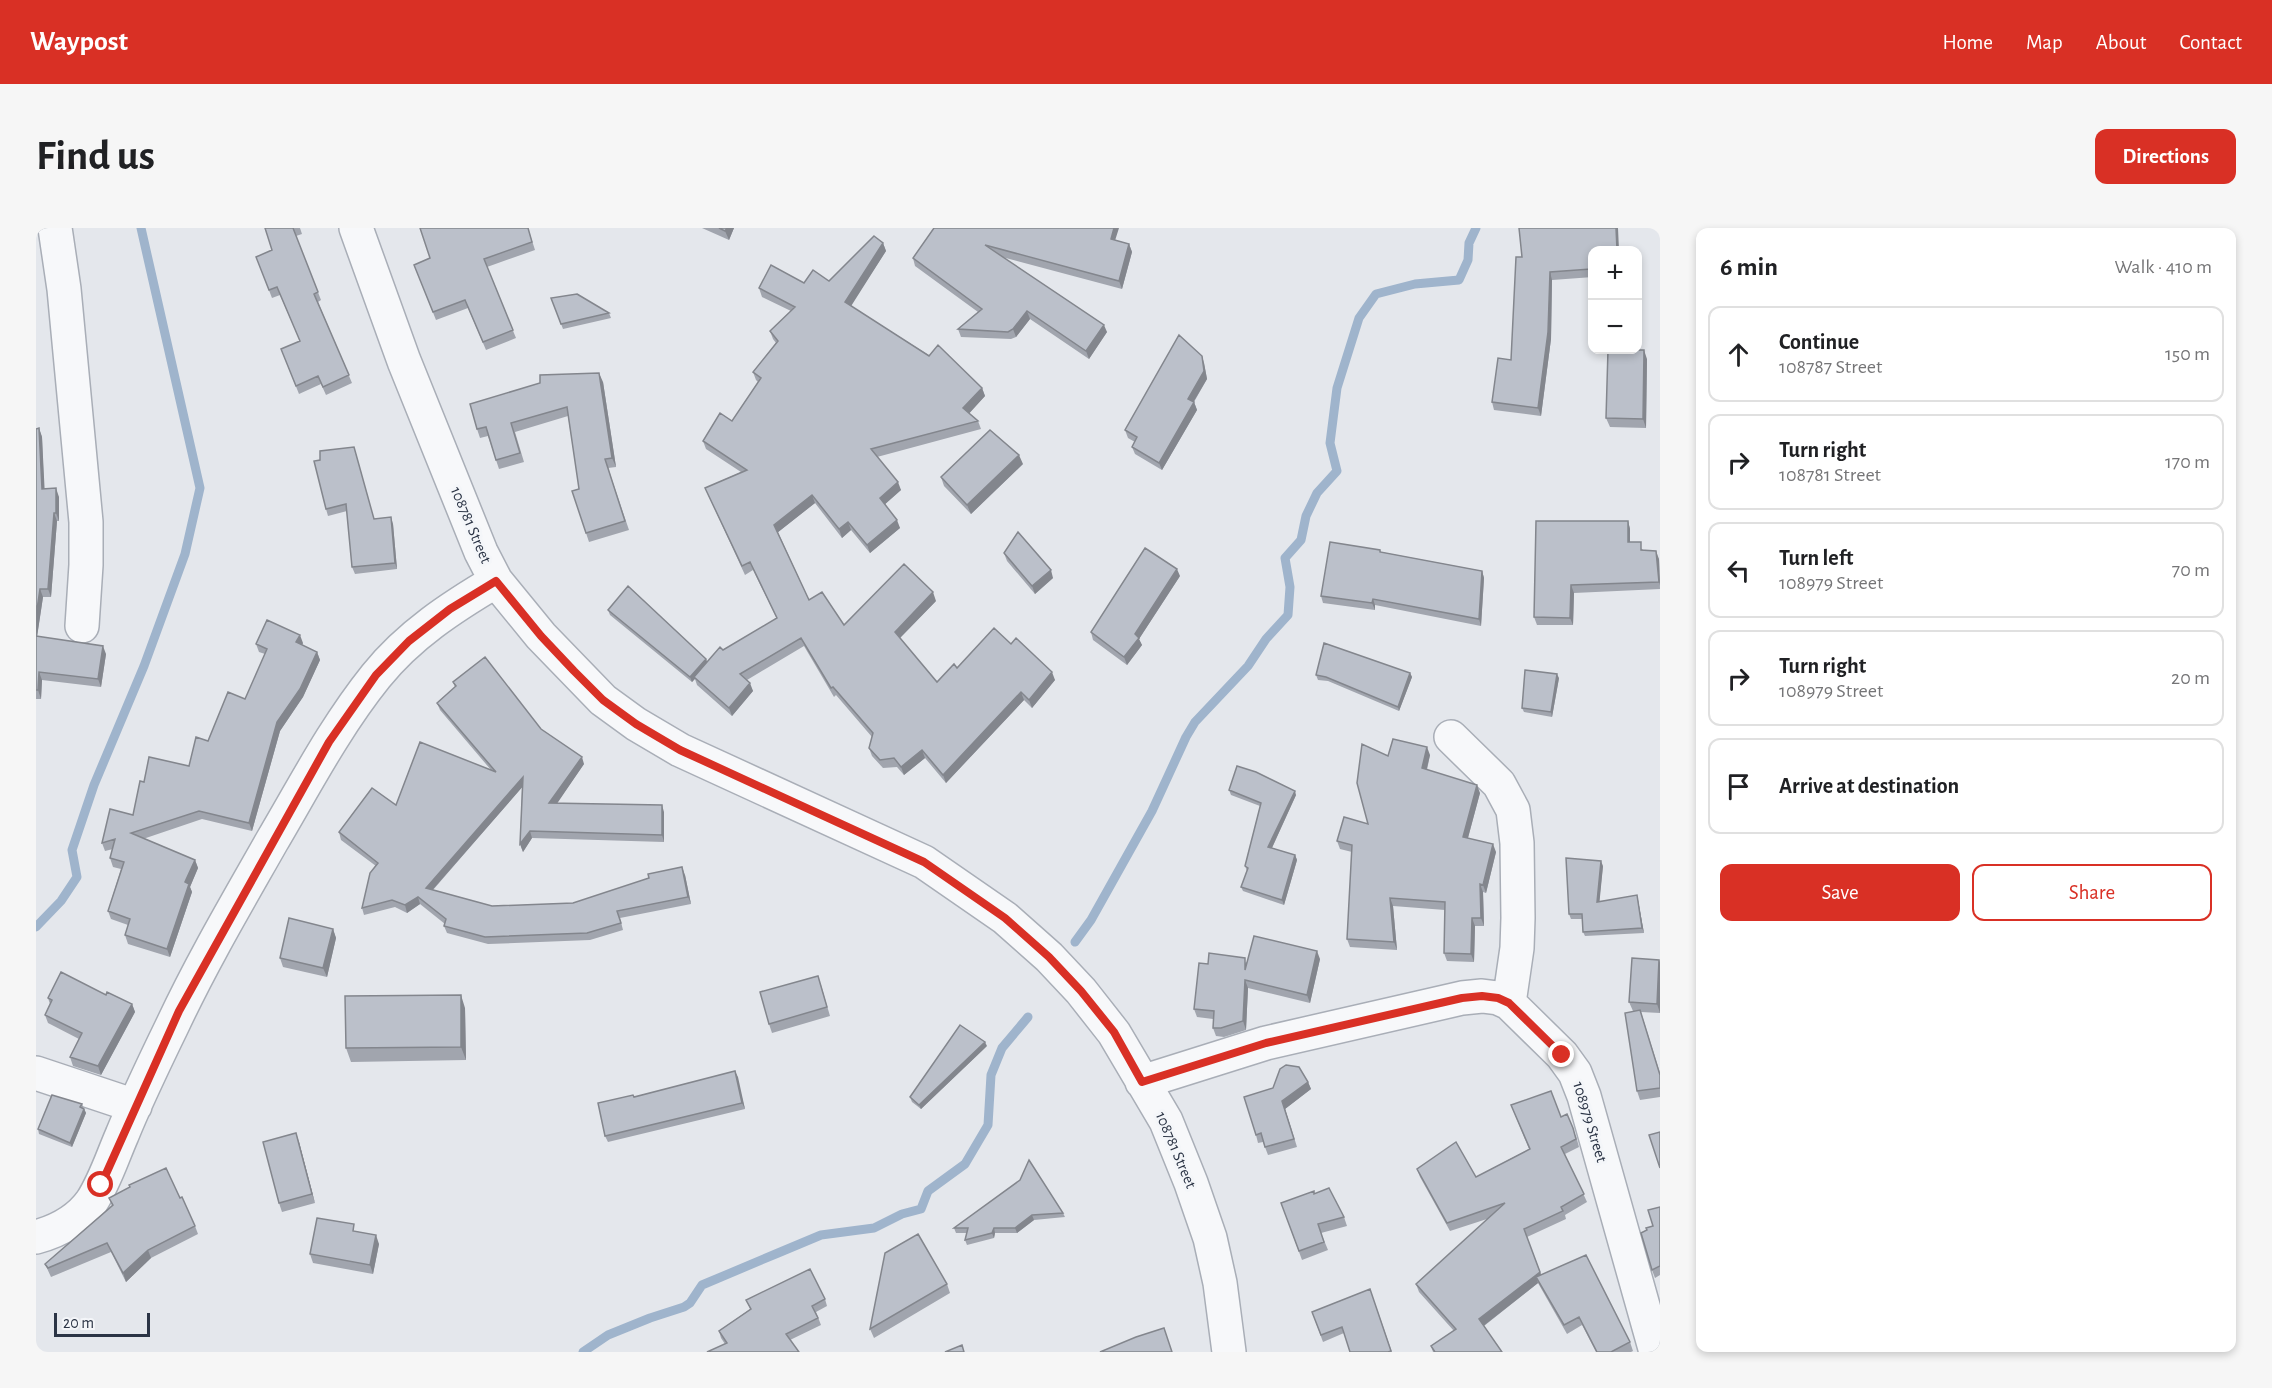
<!DOCTYPE html>
<html lang="en">
<head>
<meta charset="utf-8">
<style>
	:root { --surface:#fff; --page:#f6f6f6; --text:#202124; --muted:#757577; --line:#e0e0e0; --accent:#d93025 }
	body { margin:0; font-family:"Alegreya Sans",sans-serif; background:var(--page); color:var(--text) }
	.controls { position:absolute; right:18px; top:18px; display:grid; overflow:hidden; border-radius:12px; box-shadow:0 3px 9px #0003 }
	.controls button { width:54px; height:54px; display:grid; place-items:center; padding:0; border:0; border-bottom:2px solid var(--line); background:var(--surface); color:var(--text); font:30px sans-serif }
	.scale { position:absolute; left:18px; bottom:15px; width:96px; box-sizing:border-box; padding-left:6px; border:3px solid #2b3445; border-top:0; font-size:16px; line-height:21px; white-space:nowrap; color:#2b3445; -webkit-text-stroke:4px #f4f6f9; paint-order:stroke }
	.stop { position:absolute; width:18px; height:18px; margin:-14px; border:4px solid #d93025; border-radius:50%; background:#fff }
	.stop.end { background:#d93025; border-color:#fff; box-shadow:0 2px 6px #0008 }
	.list { margin:0; padding:0; list-style:none }
	h2 { display:flex; justify-content:space-between; align-items:center; height:78px; margin:0; padding:0 24px; font-size:26px }
	h2 small { font-size:20px; font-weight:400; color:var(--muted) }
	.list li { display:grid; grid-template-columns:39px 1fr auto; gap:18px; align-items:center; box-sizing:border-box; height:96px; margin:0 12px 12px; padding:0 12px; border:2px solid var(--line); border-radius:12px }
	.list b { display:block; font-size:22px; white-space:nowrap }
	.list p { margin:0; font-size:20px; white-space:nowrap; color:var(--muted) }
	.list em { font-size:20px; font-style:normal; color:var(--muted) }
	.actions { display:flex; gap:12px; padding:18px 24px }
	.actions a { flex:1; padding:14px 0; border:2px solid var(--accent); border-radius:12px; text-align:center; font-size:21px; color:var(--accent) }
	.actions .main { background:var(--accent); color:#fff }
	.icon { flex:none; width:33px; height:33px; fill:none; stroke:currentColor; stroke-width:2; stroke-linecap:round; stroke-linejoin:round }
	.map { position:relative; flex:none; width:1624px; height:1124px; overflow:hidden; border-radius:12px }
	header { display:flex; align-items:center; gap:36px; box-sizing:border-box; height:84px; padding:0 30px; background:var(--accent); color:#fff }
	header strong { font-size:28px }
	nav { display:flex; gap:33px; margin-inline-start:auto; font-size:21px }
	.intro { display:flex; align-items:center; justify-content:space-between; box-sizing:border-box; height:144px; padding:0 36px }
	h1 { margin:0; font-size:42px }
	.button { padding:15px 27px; border-radius:12px; background:var(--accent); color:#fff; font-size:21px; font-weight:700 }
	main { display:flex; gap:36px; padding:0 36px }
	aside { flex:1; background:var(--surface); border-radius:12px; box-shadow:0 3px 9px #0003 }
	.map>svg:first-child { display:block }
	.lines { fill:none; stroke-linecap:round; stroke-linejoin:round }
	.stream { stroke:#9fb4cc; stroke-width:9 }
	.minor-casing { stroke:#a9aeb7; stroke-width:36 }
	.minor { stroke:#f7f8fa; stroke-width:33 }
	.wall { fill:#a1a5ae }
	.shaded-wall { fill:#83868d }
	.building { fill:#bbc0ca; stroke:#83868d; stroke-width:1.5 }
	.route { stroke:#d93025; stroke-width:8 }
	.labels { text-anchor:middle; dominant-baseline:central; stroke-width:6; stroke-linejoin:round; paint-order:stroke }
	.street-label { font-size:16px; fill:#2b3445; stroke:#f4f6f9 }
</style>
</head>
<body>
<header>
<strong>Waypost</strong>
<nav><a>Home</a><a>Map</a><a>About</a><a>Contact</a></nav>
</header>
<div class="intro"><h1>Find us</h1><a class="button">Directions</a></div>
<main>
<div class="map">
<svg width="1624" height="1124" viewBox="0 0 1624 1124">
	<rect width="100%" height="100%" fill="#e4e7ec"/>
	<g class="lines">
		<!-- stream -->
		<path class="stream" d="M0,699L25,673L41,649L36,622L58,557L108,438L149,326L164,260L105,0
			M1039,714L1055,692L1116,583L1150,509L1159,494L1212,438L1230,411L1252,387L1254,359L1249,330L1265,312L1270,288L1281,265L1301,243L1294,215L1301,160L1323,90L1340,66L1379,56L1423,52L1432,32L1433,15L1440,0
			M547,1124L572,1107L614,1090L648,1079L654,1075L666,1057L742,1025L785,1007L838,1000L866,986L885,981L892,963L929,936L952,897L955,847L966,820L992,789"/>
		<defs>
			<path id="minor" d="M19,0L28,61L50,294V337L46,398
				M320,0L368,133L445,324L460,353L505,408L567,472L600,496L644,522L888,634L969,690L1013,729L1045,763L1078,805L1130,893L1155,955L1174,1010L1184,1055L1193,1124
				M1415,509L1463,556L1477,582L1481,615L1482,690L1481,720L1473,775
				M0,845L99,878
				M1106,854L1230,815L1426,770L1446,768L1462,770L1473,775L1526,827L1539,845L1548,868L1620,1124
				M0,1009C22,1003 42,993 56,973C69,953 76,930 86,907C101,870 119,833 137,796C166,734 202,673 236,613C269,557 299,499 340,448C373,407 416,379 460,353"/>
		</defs>
		<!-- minor casing -->
		<use href="#minor" class="minor-casing"/>
		<!-- minor -->
		<use href="#minor" class="minor"/>
	</g>
	<!-- wall -->
	<path class="wall" d="M229,0H264L266,6L260,8L285,72L282,74L316,155L290,167L285,156L263,166L245,121L264,113L244,67L236,70L220,29L236,22Z
		M492,0L499,22L451,39L480,110L450,122L432,80L400,92L378,37L394,30Z
		M666,0H698L693,12Z
		M898,0L1079,12L1093,16L1096,24L1086,61L966,29L1071,104L1053,131L994,91L980,109L975,111L925,109L922,101L942,84L879,38L877,30Z
		M847,15L850,23L814,78L946,160L949,168L933,185L942,193L945,201L841,229L865,262L849,276L864,300L834,325L815,302L806,310L779,275L742,304L773,372L808,397L900,373L864,410L901,454L921,440L975,416L1019,452L996,480L988,472L910,555L889,530L868,547L861,539L847,540L836,528L833,520L836,509L800,467L798,469L768,418L711,452L717,463L696,488L661,457L659,451L656,454L574,387L572,382L670,431L671,434L687,422L741,391L717,342L709,347L669,260L705,244L670,221L667,213L696,193L722,154L720,152L717,144L740,115L737,111L734,103L755,83L726,69L723,60L793,53Z
		M1557,22V49L1516,52L1515,111L1505,188L1458,182L1456,174L1475,132L1486,29Z
		M515,70L573,85L575,90L527,101Z
		M1611,131L1610,200L1574,199L1570,190Z
		M1168,135L1171,151L1158,174L1161,182L1126,242L1099,226L1096,219L1099,214L1092,210L1089,202Z
		M567,154L580,239L572,240L593,302L553,314L550,305L532,188L479,204L488,234L463,241L452,208L444,210L441,201Z
		M3,200L6,209L8,261L23,269V293H21L15,369H7L1,408L70,426L65,459L6,452L5,471H0V201Z
		M318,219L338,291L357,296L361,341L319,346L316,339L311,283L292,288L290,281L284,232Z
		M987,236L935,286L908,258L905,249Z
		M1592,293L1594,301V314L1623,331L1624,361L1538,365L1537,397H1501L1498,389Z
		M1344,322L1345,324L1446,343L1448,350L1445,398L1339,377V382L1287,375L1285,368Z
		M968,325L1017,350L999,366L971,333Z
		M1144,348L1103,411L1106,417L1091,437L1057,412L1055,404Z
		M267,415L266,417L281,424L284,432L267,469L244,503L216,603L166,591L107,611L159,632L162,640L154,659L156,664L134,729L92,716L89,707L92,697L75,691L72,683L85,641L77,639L74,630L77,621L69,623L66,615L97,587L108,554L153,538L172,513L209,471L229,426L223,424L220,416Z
		M1374,445L1376,449L1363,483L1292,453L1282,452L1280,447Z
		M1523,450L1516,489L1488,484L1486,480Z
		M417,454L505,501L548,536L520,576L628,584V614L496,610L487,624L484,616L486,559L397,662L456,678L537,675L649,647L655,676L584,690L587,702L554,712L452,716L411,705L408,698L409,696L384,676L371,685L359,679L328,687L326,680L340,638L305,612L303,604L360,577L455,542L404,482L401,475L419,459Z
		M1394,527L1391,542L1444,565L1432,610L1460,624L1450,665L1447,664L1448,698H1439L1438,734L1411,733L1408,725L1409,682L1357,678L1361,722L1314,719L1311,711L1316,624L1304,621L1301,613L1332,596L1352,528Z
		M1193,562L1260,567L1236,620L1259,627L1261,632L1248,677L1207,663L1205,659L1211,643L1209,638L1224,578L1195,567Z
		M1567,638L1563,674L1601,667L1602,672L1608,705L1549,708L1547,704L1546,691H1535L1533,686Z
		M297,701L300,710L291,749L247,739L244,730Z
		M1284,731L1274,775L1212,760L1210,802L1188,809L1180,808L1177,800V791L1161,789L1158,781L1172,736Z
		M1623,732L1624,735V785L1605,784L1624,845V869L1604,872L1601,863L1597,783L1593,774Z
		M785,757L794,788L736,805L733,796Z
		M70,767L96,776L99,784L65,847L37,838L34,829L43,811L12,795L9,787L14,776L12,770Z
		M429,780L430,832L315,834L310,820Z
		M951,818L885,881L876,874L874,869Z
		M699,843L709,881L572,914L569,908L598,869Z
		M1272,854L1275,861L1249,881L1261,919L1232,927L1227,914L1222,915L1220,907Z
		M46,876L50,885L36,919L3,906L2,901Z
		M1475,877L1525,889L1540,908L1543,919L1529,926L1551,974L1529,987L1530,991L1491,1009L1505,1046L1594,1114L1597,1123L1595,1124H1560L1546,1097L1531,1106L1502,1055L1448,1098L1466,1124H1397L1395,1118L1418,1103L1383,1064L1380,1056L1454,990L1414,1003L1384,949L1381,941L1440,949L1493,921Z
		M263,914L279,975L246,984L243,975Z
		M984,952L1027,985L1029,989L998,992L981,1005H959L958,1010L931,1017L929,1012L931,1005H920L918,1000Z
		M1279,966L1308,989L1311,998L1285,1005L1292,1022L1266,1032L1245,975Z
		M73,970L159,998L162,1006L115,1030L90,1054L75,1024L15,1049L9,1036L76,978Z
		M1624,979V1047L1619,1050L1616,1042L1617,998Z
		M321,1003L343,1016L337,1046L277,1035L274,1026Z
		M911,1056L914,1065L838,1110L834,1101Z
		M1334,1061L1356,1124H1314L1308,1105L1287,1114L1276,1084Z
		M789,1071L791,1078L780,1084L785,1097L754,1112L689,1116L685,1110L683,1103L714,1081L710,1072Z"/>
	<!-- shaded-wall -->
	<path class="shaded-wall" d="M691,0H698L693,12L689,3Z
		M1078,0H1083L1077,19L1075,11Z
		M1580,0H1582L1583,22H1581Z
		M847,15L850,23L812,83L809,74Z
		M1093,16L1096,24L1086,61L1083,53Z
		M1514,44L1516,52L1515,111L1505,188L1502,180Z
		M991,83L994,91L980,109L977,101Z
		M1068,97L1071,104L1053,131L1050,123Z
		M1608,122L1611,131L1610,200L1607,191Z
		M1166,128L1168,135L1171,151L1155,178L1152,171Z
		M563,145L567,154L580,239L576,230Z
		M946,160L949,168L930,189L927,180Z
		M1158,174L1161,182L1126,242L1123,235Z
		M3,200L6,209L9,269L6,261Z
		M983,227L987,236L935,286L931,277Z
		M862,254L865,262L847,278L844,270Z
		M20,260L23,269V293L20,285Z
		M776,267L779,275L741,305L738,297Z
		M18,285L21,293L15,369L12,361Z
		M355,289L357,296L361,341L359,335Z
		M861,292L864,300L834,325L831,317Z
		M1592,293L1594,301V321L1592,314Z
		M812,294L815,302L806,310L803,301Z
		M1620,323L1623,331L1624,358L1623,354Z
		M1141,341L1144,348L1103,411L1106,417L1091,437L1088,429L1099,406Z
		M1015,342L1017,350L999,366L996,358Z
		M1446,343L1448,350L1445,398L1443,391Z
		M1535,357L1538,365L1537,397L1534,390Z
		M4,361L7,369L0,416V388Z
		M897,364L900,373L862,412L859,404Z
		M1337,371L1339,377V382L1336,375Z
		M264,407L267,415L263,423L260,414Z
		M67,418L70,426L65,459L62,451Z
		M281,424L284,432L267,469L244,503L216,603L213,595L241,494Z
		M670,431L672,436L656,454L654,449Z
		M3,444L6,452L5,471L2,462Z
		M1016,444L1019,452L996,480L993,472Z
		M1374,445L1376,449L1363,483L1362,479Z
		M1521,446L1523,450L1516,489L1515,484Z
		M714,455L717,463L696,488L693,480Z
		M985,464L988,472L910,555L907,547Z
		M1391,519L1394,527L1389,548L1386,540Z
		M886,522L889,530L868,547L865,539Z
		M546,529L548,536L516,583L513,575Z
		M487,549L489,556L392,667L390,660Z
		M1441,557L1444,565L1430,617L1427,609Z
		M1259,563L1260,567L1234,624L1232,619Z
		M626,577L628,584V614L626,607Z
		M494,603L496,610L487,624L484,616Z
		M1457,616L1460,624L1450,665L1447,657Z
		M1259,627L1261,632L1248,677L1246,672Z
		M159,632L162,640L154,659L156,664L134,729L131,721L149,654Z
		M1565,633L1567,638L1563,679L1561,674Z
		M646,639L649,647L655,676L652,669Z
		M1444,656L1447,664L1448,698L1445,690Z
		M1601,667L1602,672L1608,705L1606,700Z
		M382,669L384,676L371,685L369,677Z
		M1354,670L1357,678L1361,722L1358,714Z
		M1436,690L1439,698L1438,734L1435,726Z
		M297,701L300,710L291,749L287,740Z
		M1281,723L1284,731L1274,775L1271,767Z
		M1623,732L1624,735V785L1621,776Z
		M1209,752L1212,760L1210,802L1207,793Z
		M425,767L429,780L430,832L425,819Z
		M96,776L99,784L65,847L62,838Z
		M949,814L951,818L885,881L883,877Z
		M699,843L702,849L709,881L706,875Z
		M1272,854L1275,861L1249,881L1261,919L1246,873Z
		M48,881L50,885L36,919L34,915Z
		M260,905L263,914L279,975L276,966Z
		M996,987L998,992L981,1005L979,1000Z
		M958,1000L959,1005L958,1010L956,1005Z
		M340,1007L343,1016L337,1046L334,1037Z
		M112,1022L115,1030L90,1054L87,1045Z
		M1504,1044L1507,1052L1500,1049L1502,1055L1446,1099L1443,1091Z"/>
	<!-- building -->
	<path class="building" d="M229,0H258H257L282,64L278,66L313,147L287,159L282,148L260,158L245,121L264,113L241,59L233,62L220,29L236,22Z
		M384,0H492L496,14L448,31L477,102L447,114L429,72L397,84L378,37L394,30Z
		M683,0H691L689,3Z
		M898,0H1078L1075,11L1093,16L1083,53L949,17L1068,97L1050,123L991,83L977,101L972,104L922,101L946,81L877,30Z
		M1483,0H1580L1581,22H1557V42L1555,41L1514,44L1512,104L1502,180L1456,174L1462,130L1475,132L1480,29H1486Z
		M838,8L847,15L809,74L893,128L902,117L946,160L927,180L942,193L835,221L862,254L844,270L861,292L831,317L812,294L803,301L776,267L738,297L773,372L786,364L808,397L868,336L897,364L859,404L901,454L918,436L921,440L958,400L975,416L980,410L1016,444L993,472L985,464L907,547L886,522L865,539L858,530L844,532L833,520L837,505L797,459L795,460L765,410L704,446L714,455L693,480L658,449L684,419L687,422L741,390L714,334L706,338L669,260L711,242L667,213L684,185L696,193L725,150L717,144L742,113L734,103L759,79L723,60L735,37L768,55L777,42L793,53Z
		M541,66L573,85L525,96L515,70Z
		M1143,107L1166,128L1168,143L1152,171L1158,174L1123,235L1096,219L1101,209L1089,202Z
		M1572,122H1608L1607,191L1570,190Z
		M563,145L576,230L569,231L589,293L550,305L536,263L543,261L531,179L475,195L484,225L460,232L450,199L441,201L434,176L504,155V147Z
		M3,200L6,261L20,260V285H18L12,361H4L0,388V201Z
		M954,202L983,227L931,277L905,249Z
		M318,219L338,291L355,289L359,335L316,339L310,276L290,281L278,233L284,232V223Z
		M1500,293H1592V314H1605V322L1620,323L1623,354L1535,357L1534,390L1498,389Z
		M982,304L1015,342L996,358L968,325Z
		M1294,314L1344,322V324L1446,343L1443,391L1337,371L1336,375L1285,368Z
		M1109,320L1141,341L1099,406L1103,410L1088,429L1055,404Z
		M592,358L670,431L654,449L572,382Z
		M231,392L264,407L260,414L281,424L264,461L241,494L213,595L163,583L95,605L159,632L149,654L153,656L131,721L89,707L94,691L72,683L88,634L74,630L79,611L66,615L74,581L97,587L104,553L108,554L113,529L153,538L160,509L172,513L192,464L209,471L231,421L220,416Z
		M0,408L67,418L62,451L3,444L2,462H0Z
		M1288,415L1374,445L1362,479L1290,449L1280,447Z
		M449,429L505,501L546,529L513,575L626,577V607L494,603L484,616L487,549L390,660L456,678L537,675L613,650L612,646L646,639L652,669L581,683L585,695L551,705L449,709L408,698L410,691L382,669L369,677L356,672L326,680L334,645L342,635L303,604L336,560L360,577L384,514L460,544L401,475L420,458L417,454Z
		M1489,442L1521,446L1515,484L1486,480Z
		M1357,511L1391,519L1386,540L1441,557L1427,609L1457,616L1447,657L1444,656L1445,690H1436L1435,726L1408,725L1409,674L1354,670L1358,714L1311,711L1316,617L1301,613L1308,589L1332,596L1321,555L1326,516L1352,528Z
		M1201,538L1220,544L1259,563L1232,619L1259,627L1246,672L1205,659L1212,640L1209,638L1225,575L1193,562Z
		M1530,630L1565,633L1561,674L1601,667L1606,700L1547,704L1546,686H1533Z
		M253,690L297,701L287,740L244,730Z
		M1218,708L1281,723L1271,767L1209,752L1207,793L1185,800H1177L1178,783L1158,781L1163,735L1172,736L1173,725L1209,730V742Z
		M1596,730L1623,732L1621,776L1593,774Z
		M25,744L70,767L71,764L96,776L62,838L34,829L46,805L9,787L16,772L12,770Z
		M782,748L791,779L733,796L724,764Z
		M425,767V819L310,820L309,768Z
		M1604,782L1624,847V860L1601,863L1589,785Z
		M924,797L949,814L883,877L874,869Z
		M1250,837L1263,839L1272,854L1246,873L1258,911L1229,919L1225,905L1220,907L1208,869L1237,860L1244,841Z
		M699,843L706,875L569,908L562,875L597,867L598,869Z
		M1515,863L1525,889L1531,886L1537,900L1540,911L1525,919L1548,966L1525,979L1527,983L1488,1001L1504,1044L1443,1091L1466,1124H1399L1395,1118L1420,1101L1380,1056L1469,975L1411,995L1381,941L1420,914L1440,949L1494,921L1475,877Z
		M16,867L46,876L44,879L48,881L34,915L2,901Z
		M1624,904V940L1613,907Z
		M260,905L276,966L243,975L227,914Z
		M993,932L1027,985L996,987L979,1000H958L956,1005L929,1012L932,1000H918L984,952Z
		M130,940L144,970L146,969L159,998L112,1022L87,1045L71,1015L12,1040L9,1036L77,977L73,970L94,959L93,957Z
		M1293,960L1308,989L1282,996L1288,1014L1263,1023L1245,975L1278,963V966Z
		M1624,979V1038L1616,1042L1605,1005L1611,1002L1610,1000L1617,998L1612,982Z
		M281,990L318,996L317,1003L340,1007L334,1037L274,1026Z
		M882,1006L911,1056L834,1101L849,1025Z
		M1550,1027L1594,1114L1575,1124H1561L1543,1089L1528,1097L1500,1049Z
		M774,1041L789,1071L776,1078L782,1090L750,1106L763,1124H671L691,1115L683,1103L715,1081L710,1072Z
		M1334,1061L1355,1123L1352,1124H1314L1306,1099L1285,1107L1276,1084Z
		M1128,1100L1136,1124H1064L1100,1109Z
		M926,1117L928,1124H909Z"/>
	<g class="lines">
		<!-- route -->
		<path class="route" d="M65,957L143,783L293,514L340,447L373,413L414,381L460,353L505,408L538,443L567,472L600,496L644,522L888,634L969,690L1013,729L1045,763L1078,804L1106,854L1230,815L1426,770L1446,768L1462,770L1473,775L1526,827"/>
	</g>
	<g class="labels">
		<!-- street labels -->
		<g class="street-label">
			<text transform="translate(435 297) rotate(67)">108781 Street</text>
			<text transform="translate(1554 894) rotate(73)">108979 Street</text>
			<text transform="translate(1140 922) rotate(67)">108781 Street</text>
		</g>
	</g>
</svg>
<div class="controls">
<button>+</button>
<button>−</button>
</div>
<div class="scale">20 m</div>
<div class="stop" style="left:65px;top:957px"></div>
<div class="stop end" style="left:1526px;top:827px"></div>
</div>
<aside>
<h2>6 min<small>Walk · 410 m</small></h2>
<ul class="list">
<li><svg class="icon" aria-label="ahead" viewBox="0 0 24 24"><path d="M12 20V5M6 11l6-6 6 6"/></svg><div><b>Continue</b><p>108787 Street</p></div><em>150 m</em></li>
<li><svg class="icon" aria-label="right" viewBox="0 0 24 24"><path d="M7 20v-9h11M14 6l5 5-5 5"/></svg><div><b>Turn right</b><p>108781 Street</p></div><em>170 m</em></li>
<li><svg class="icon" aria-label="left" viewBox="0 0 24 24"><path d="M17 20v-9H6M10 6l-5 5 5 5"/></svg><div><b>Turn left</b><p>108979 Street</p></div><em>70 m</em></li>
<li><svg class="icon" aria-label="right" viewBox="0 0 24 24"><path d="M7 20v-9h11M14 6l5 5-5 5"/></svg><div><b>Turn right</b><p>108979 Street</p></div><em>20 m</em></li>
<li><svg class="icon" aria-label="arrive" viewBox="0 0 24 24"><path d="M6 21V4h12l-3 4 3 4H6"/></svg><div><b>Arrive at destination</b></div></li>
</ul>
<div class="actions"><a class="main">Save</a><a>Share</a></div>
</aside>
</main>
</body>
</html>
